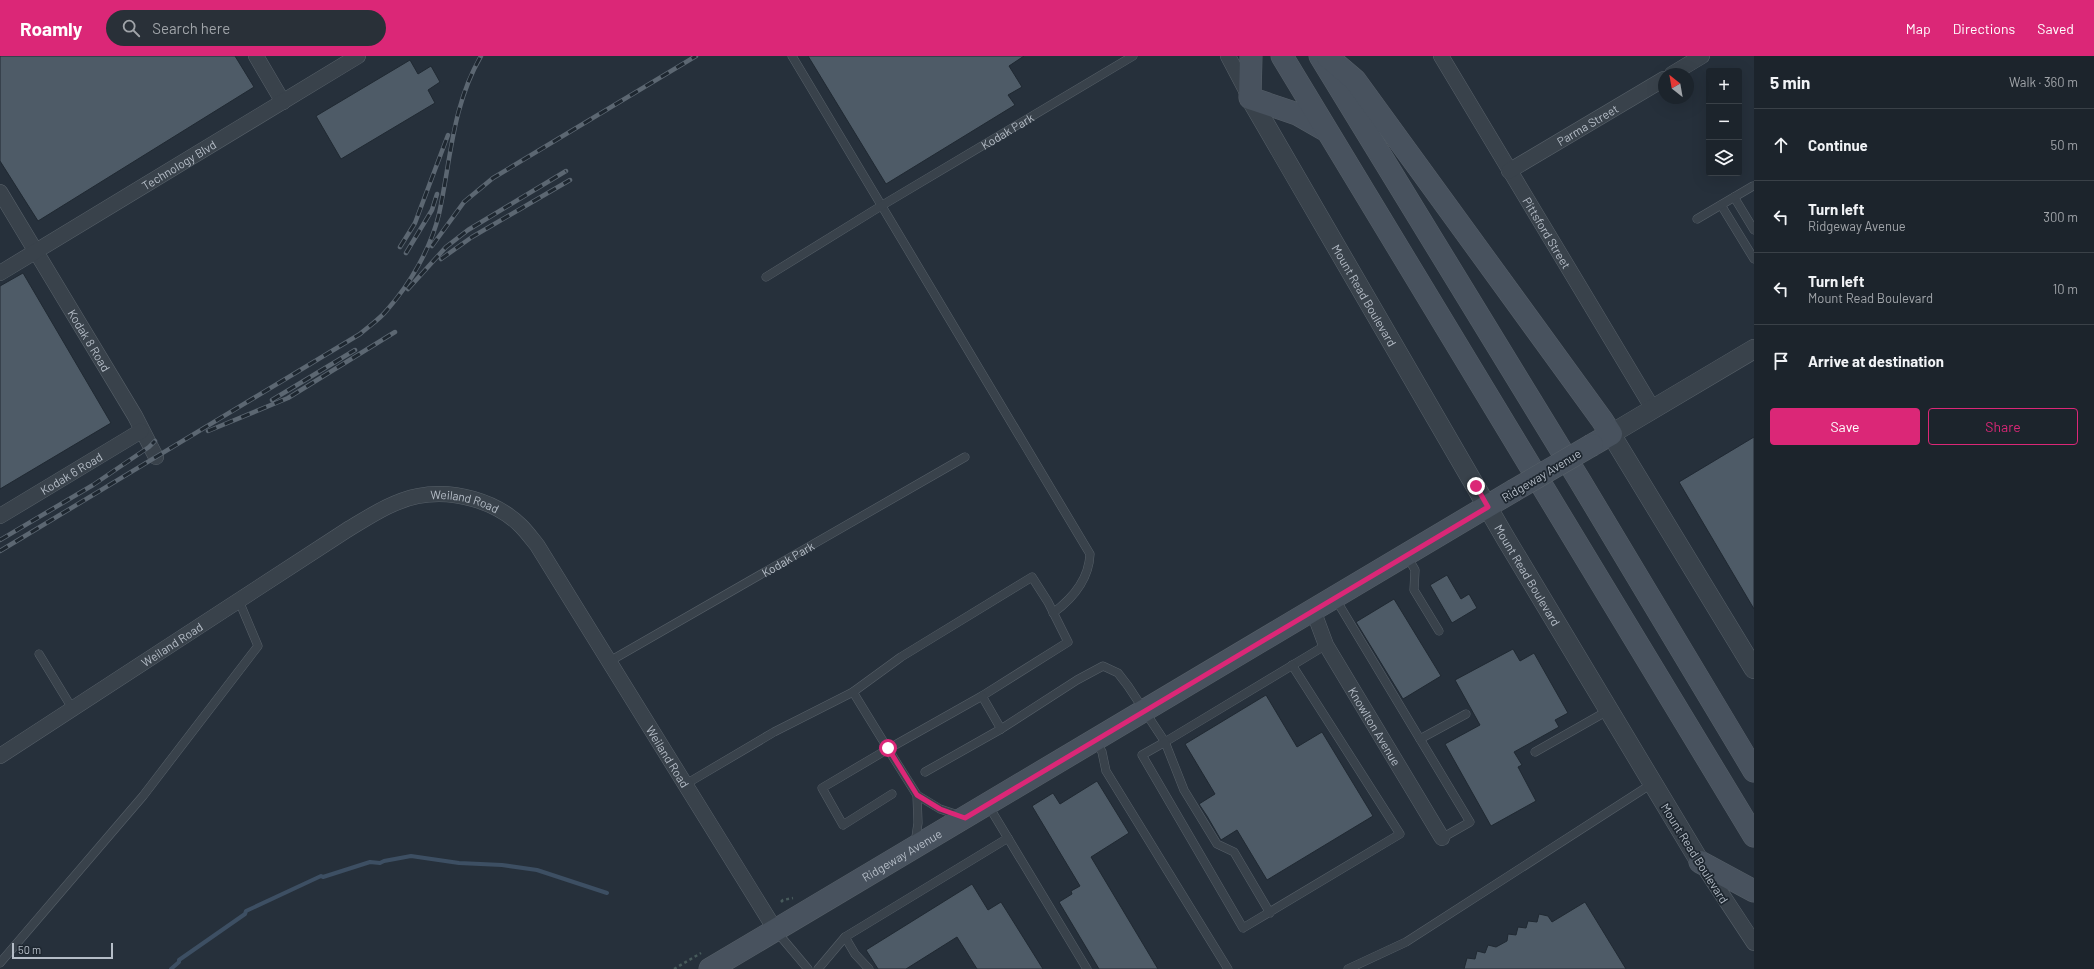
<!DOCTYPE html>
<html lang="en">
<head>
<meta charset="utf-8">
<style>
	:root { --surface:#1c242c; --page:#293038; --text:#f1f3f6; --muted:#a0a4a9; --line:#3a4148; --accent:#db2777 }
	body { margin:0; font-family:Barlow,sans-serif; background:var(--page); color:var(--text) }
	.controls { position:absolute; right:12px; top:12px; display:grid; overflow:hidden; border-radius:4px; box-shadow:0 4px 16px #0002 }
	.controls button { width:36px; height:36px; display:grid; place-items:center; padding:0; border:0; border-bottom:1px solid var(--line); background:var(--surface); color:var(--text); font:20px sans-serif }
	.compass { position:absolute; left:1658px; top:12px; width:36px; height:36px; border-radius:50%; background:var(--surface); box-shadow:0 4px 16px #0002; rotate:329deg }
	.scale { position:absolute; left:12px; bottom:10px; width:101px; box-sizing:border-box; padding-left:4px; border:2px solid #b5bdc7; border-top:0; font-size:11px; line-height:14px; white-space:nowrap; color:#b5bdc7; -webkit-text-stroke:3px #1e2730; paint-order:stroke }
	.stop { position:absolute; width:12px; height:12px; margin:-9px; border:3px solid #db2777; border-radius:50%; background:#fff }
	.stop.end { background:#db2777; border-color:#fff; box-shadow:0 1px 4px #0008 }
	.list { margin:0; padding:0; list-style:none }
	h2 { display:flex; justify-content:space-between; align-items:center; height:52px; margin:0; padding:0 16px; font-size:17px }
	h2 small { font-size:13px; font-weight:400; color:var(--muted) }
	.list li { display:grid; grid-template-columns:26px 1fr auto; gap:12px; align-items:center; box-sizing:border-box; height:72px; padding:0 16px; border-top:1px solid var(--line) }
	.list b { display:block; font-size:15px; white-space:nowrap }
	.list p { margin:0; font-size:13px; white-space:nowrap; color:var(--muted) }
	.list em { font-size:13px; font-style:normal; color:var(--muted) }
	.actions { display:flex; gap:8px; padding:12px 16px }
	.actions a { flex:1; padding:9px 0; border:1px solid var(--accent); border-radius:4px; text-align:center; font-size:14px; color:var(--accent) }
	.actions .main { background:var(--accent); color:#fff }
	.icon { flex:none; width:22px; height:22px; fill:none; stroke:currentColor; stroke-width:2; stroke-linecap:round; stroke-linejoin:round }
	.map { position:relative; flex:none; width:1754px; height:913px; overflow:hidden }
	header { display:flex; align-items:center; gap:24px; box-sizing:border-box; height:56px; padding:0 20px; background:var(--accent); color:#fff }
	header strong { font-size:19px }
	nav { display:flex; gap:22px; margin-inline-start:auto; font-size:14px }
	.search { width:280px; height:36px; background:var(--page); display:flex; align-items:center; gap:10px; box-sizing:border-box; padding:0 14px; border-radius:22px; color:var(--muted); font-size:15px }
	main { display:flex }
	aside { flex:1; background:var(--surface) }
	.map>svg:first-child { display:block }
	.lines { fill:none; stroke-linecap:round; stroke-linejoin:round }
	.stream { stroke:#3d4f63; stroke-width:4 }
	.building { fill:#4e5b67; stroke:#202932 }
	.service-casing { stroke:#576069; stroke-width:9 }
	.minor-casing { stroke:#576069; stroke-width:16 }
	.tertiary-casing { stroke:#576069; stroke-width:20 }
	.secondary-casing { stroke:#576069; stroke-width:23 }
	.path { stroke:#475a5b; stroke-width:2.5; stroke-dasharray:3 3; stroke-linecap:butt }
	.service { stroke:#39424b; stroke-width:8 }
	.minor { stroke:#39424b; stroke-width:15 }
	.tertiary { stroke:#39424b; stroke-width:19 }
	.secondary { stroke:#48525e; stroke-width:22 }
	.rail-casing { stroke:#5c6772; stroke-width:4.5 }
	.rail { stroke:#1e2730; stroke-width:3; stroke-dasharray:9; stroke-linecap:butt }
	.secondary-bridge-casing { stroke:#576069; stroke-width:23; stroke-linecap:butt }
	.secondary-bridge { stroke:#48525e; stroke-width:22 }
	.route { stroke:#db2777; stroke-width:5 }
	.labels { text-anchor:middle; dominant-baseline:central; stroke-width:3.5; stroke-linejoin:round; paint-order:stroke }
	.street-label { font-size:12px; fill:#b5bdc7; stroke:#1e2730 }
</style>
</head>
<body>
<header>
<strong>Roamly</strong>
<div class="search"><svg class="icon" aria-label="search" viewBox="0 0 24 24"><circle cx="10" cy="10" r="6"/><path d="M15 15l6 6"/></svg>Search here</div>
<nav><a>Map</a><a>Directions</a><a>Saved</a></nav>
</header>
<main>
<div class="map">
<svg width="1754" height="913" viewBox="0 0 1754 913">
	<rect width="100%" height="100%" fill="#26303b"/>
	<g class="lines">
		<!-- stream -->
		<path class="stream" d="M171,913L179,906V904L245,858L246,855L321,820L323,821L370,806L380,807L384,805L411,800L459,807L502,809L537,814L607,837"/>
	</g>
	<!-- building -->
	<path class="building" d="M0,0H235L254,31L38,165L0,105Z
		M808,0H1024L1009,10L1022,31L1008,39L1015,49L886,128Z
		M410,4L418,18L431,10L440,26L428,34L435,47L341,103L316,60Z
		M23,217L111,367L0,433V230Z
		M1754,381V553L1679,426Z
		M1447,519L1461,543L1469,538L1477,552L1452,567L1430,529Z
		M1394,543L1441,620L1403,643L1356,566Z
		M1513,593L1520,605L1534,597L1568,657L1555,664L1559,671L1514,696L1522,709L1518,711L1536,745L1491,770L1445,688L1480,669L1455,624Z
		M1266,639L1297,691L1322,676L1373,760L1267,824L1237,774L1221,784L1207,760L1199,748L1215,738L1185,688Z
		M1097,725L1129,777L1091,801L1158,913H1099L1059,846L1072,838L1071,835L1080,830L1032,750L1053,737L1060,748Z
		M972,828L988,854L1001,846L1043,913H977L957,881L906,913H878L866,894Z
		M1585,846L1626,913H1464L1467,902L1475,903L1477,895L1485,897L1488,889L1496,891L1507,885L1508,878L1516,879L1518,871L1526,872L1528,865L1537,866L1539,858L1548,860L1552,866Z"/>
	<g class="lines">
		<defs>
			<g id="service">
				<path d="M792,0L1090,498C1089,523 1072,543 1053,557"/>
				<path d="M1734,141L1754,174"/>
				<path d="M1721,149L1754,203"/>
				<path d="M1697,163L1753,130"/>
				<path id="s1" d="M766,221L881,150L1133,0"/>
				<path d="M1407,500L1415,514L1414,534L1439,575"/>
				<path d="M1335,542L1470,766L1442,782"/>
				<path d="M39,598L72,652"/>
				<path id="s2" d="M610,605L965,401"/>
				<path d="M853,636L901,601L1032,521L1048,546L1068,586L982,640"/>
				<path d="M1420,683L1466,658"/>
				<path d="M1096,685L1102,696L1106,715L1228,913"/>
				<path d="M1535,696L1609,654"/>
				<path d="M925,716L1001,673"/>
				<path d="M686,728L774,676L853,636L888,693L822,732L843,769L892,738"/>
				<path d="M917,739L940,753L961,760"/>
				<path d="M988,749L1087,913"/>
				<path d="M915,788L918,767L917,739L888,693L982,640L1001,673L1077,624L1103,610L1118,617L1128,630L1165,686L1326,589"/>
				<path d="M1270,857L1234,796L1217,788L1184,734L1165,686L1142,699L1243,872L1400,778L1292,609"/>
				<path d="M776,875L808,913"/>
				<path d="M845,881L855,898L869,913"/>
				<path d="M0,907L143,740L258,590L239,545"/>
				<path d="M818,913L845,881L1008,782"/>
				<path d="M1348,913L1406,886L1653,727"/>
			</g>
			<g id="minor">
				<path d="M256,0L283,46"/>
				<path d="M1228,0L1249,40"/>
				<path id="s3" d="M1441,0L1653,353"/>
				<path d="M1672,18L1702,0"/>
				<path id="s4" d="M1509,115L1664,23"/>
				<path id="s5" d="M0,136L135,360L156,401"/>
				<path id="s6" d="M0,217L358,0"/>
				<path id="s7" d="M0,460L141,375"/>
				<path id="s8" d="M1313,554L1326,589L1442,782"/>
				<path id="s9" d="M0,700L347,474C369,461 392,445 418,440C453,433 496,445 521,470C527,476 532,483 537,489L776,875"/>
				<path d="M1702,808L1754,887"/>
			</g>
			<g id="tertiary">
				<path id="s10" d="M1250,42L1506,483L1700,806"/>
				<path d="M1754,293L1611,378L1754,613"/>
			</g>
			<g id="secondary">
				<path d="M1251,0L1250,42L1297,58L1325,74"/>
				<path d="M1282,0L1754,780"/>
				<path d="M1320,0L1580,425L1754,715"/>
				<path d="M1328,1L1355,24L1602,364L1611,378L1592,389"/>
				<path d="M1700,806L1754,835"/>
				<path id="s11" d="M710,913L1513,435"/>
			</g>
		</defs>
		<!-- service casing -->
		<use href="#service" class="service-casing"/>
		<!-- minor casing -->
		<use href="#minor" class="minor-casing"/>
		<!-- tertiary casing -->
		<use href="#tertiary" class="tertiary-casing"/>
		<!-- secondary casing -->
		<use href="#secondary" class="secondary-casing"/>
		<!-- path -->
		<path class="path" d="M781,846L783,844L793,842
			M674,913L701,897"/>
		<!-- service -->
		<use href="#service" class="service"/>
		<!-- minor -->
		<use href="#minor" class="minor"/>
		<!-- tertiary -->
		<use href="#tertiary" class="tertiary"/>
		<!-- secondary -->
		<use href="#secondary" class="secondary"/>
		<defs>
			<path id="rail" d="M432,190L464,146L493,122L696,0
				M400,191L415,167L448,79
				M406,197L432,154L437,138
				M441,203L472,181L570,124
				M408,233L446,191L468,174L566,115
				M272,344L355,294
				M208,375L288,342L395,276
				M0,484L93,429L149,391L155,385
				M0,495L360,278C369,270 380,263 387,254C410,228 431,192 439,158C451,103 452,50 481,0"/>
		</defs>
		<!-- rail casing -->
		<use href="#rail" class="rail-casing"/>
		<!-- rail -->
		<use href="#rail" class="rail"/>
		<defs>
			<path id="secondary-bridge" d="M1513,435L1592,389"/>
		</defs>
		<!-- secondary-bridge casing -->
		<use href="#secondary-bridge" class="secondary-bridge-casing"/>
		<!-- secondary-bridge -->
		<use href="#secondary-bridge" class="secondary-bridge"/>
	</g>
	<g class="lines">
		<!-- route -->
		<path class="route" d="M888,692L917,739L940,753L965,762L1488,451L1476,430"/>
	</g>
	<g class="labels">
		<!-- street labels -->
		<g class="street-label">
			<text stroke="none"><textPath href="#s4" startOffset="91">Parma Street</textPath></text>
			<text stroke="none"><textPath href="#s1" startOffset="282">Kodak Park</textPath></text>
			<text stroke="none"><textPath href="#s6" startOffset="209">Technology Blvd</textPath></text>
			<text stroke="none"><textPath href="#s3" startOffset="206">Pittsford Street</textPath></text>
			<text stroke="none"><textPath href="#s10" startOffset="228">Mount Read Boulevard</textPath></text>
			<text stroke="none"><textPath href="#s5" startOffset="173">Kodak 8 Road</textPath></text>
			<text stroke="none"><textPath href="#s7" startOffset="83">Kodak 6 Road</textPath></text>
			<text transform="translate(1541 419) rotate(-31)">Ridgeway Avenue</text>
			<text stroke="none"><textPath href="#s9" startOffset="541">Weiland Road</textPath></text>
			<text stroke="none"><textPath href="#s2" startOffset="205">Kodak Park</textPath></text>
			<text stroke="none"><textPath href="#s10" startOffset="552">Mount Read Boulevard</textPath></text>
			<text stroke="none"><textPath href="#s9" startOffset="205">Weiland Road</textPath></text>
			<text stroke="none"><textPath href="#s8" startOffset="132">Knowlton Avenue</textPath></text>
			<text stroke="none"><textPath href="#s9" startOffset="878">Weiland Road</textPath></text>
			<text transform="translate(1695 797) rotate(58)">Mount Read Boulevard</text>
			<text stroke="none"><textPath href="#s11" startOffset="223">Ridgeway Avenue</textPath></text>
		</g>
	</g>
</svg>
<div class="controls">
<button>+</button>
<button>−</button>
<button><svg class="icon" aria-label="layers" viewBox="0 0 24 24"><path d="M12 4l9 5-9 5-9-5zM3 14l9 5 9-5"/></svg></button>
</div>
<svg class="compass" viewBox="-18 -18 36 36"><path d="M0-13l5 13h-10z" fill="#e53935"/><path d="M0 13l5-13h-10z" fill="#a0a4a9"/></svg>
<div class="scale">50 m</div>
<div class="stop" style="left:888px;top:692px"></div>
<div class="stop end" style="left:1476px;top:430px"></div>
</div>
<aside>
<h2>5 min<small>Walk · 360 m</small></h2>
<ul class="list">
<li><svg class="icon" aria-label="ahead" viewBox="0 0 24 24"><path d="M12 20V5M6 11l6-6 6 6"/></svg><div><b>Continue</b></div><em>50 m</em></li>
<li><svg class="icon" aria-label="left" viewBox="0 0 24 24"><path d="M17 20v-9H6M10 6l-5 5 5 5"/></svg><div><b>Turn left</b><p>Ridgeway Avenue</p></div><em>300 m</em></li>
<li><svg class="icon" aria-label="left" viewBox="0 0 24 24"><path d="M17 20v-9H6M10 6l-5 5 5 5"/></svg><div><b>Turn left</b><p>Mount Read Boulevard</p></div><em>10 m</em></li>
<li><svg class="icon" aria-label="arrive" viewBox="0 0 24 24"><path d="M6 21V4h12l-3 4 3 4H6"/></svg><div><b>Arrive at destination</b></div></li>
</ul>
<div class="actions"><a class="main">Save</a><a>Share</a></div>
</aside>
</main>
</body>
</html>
